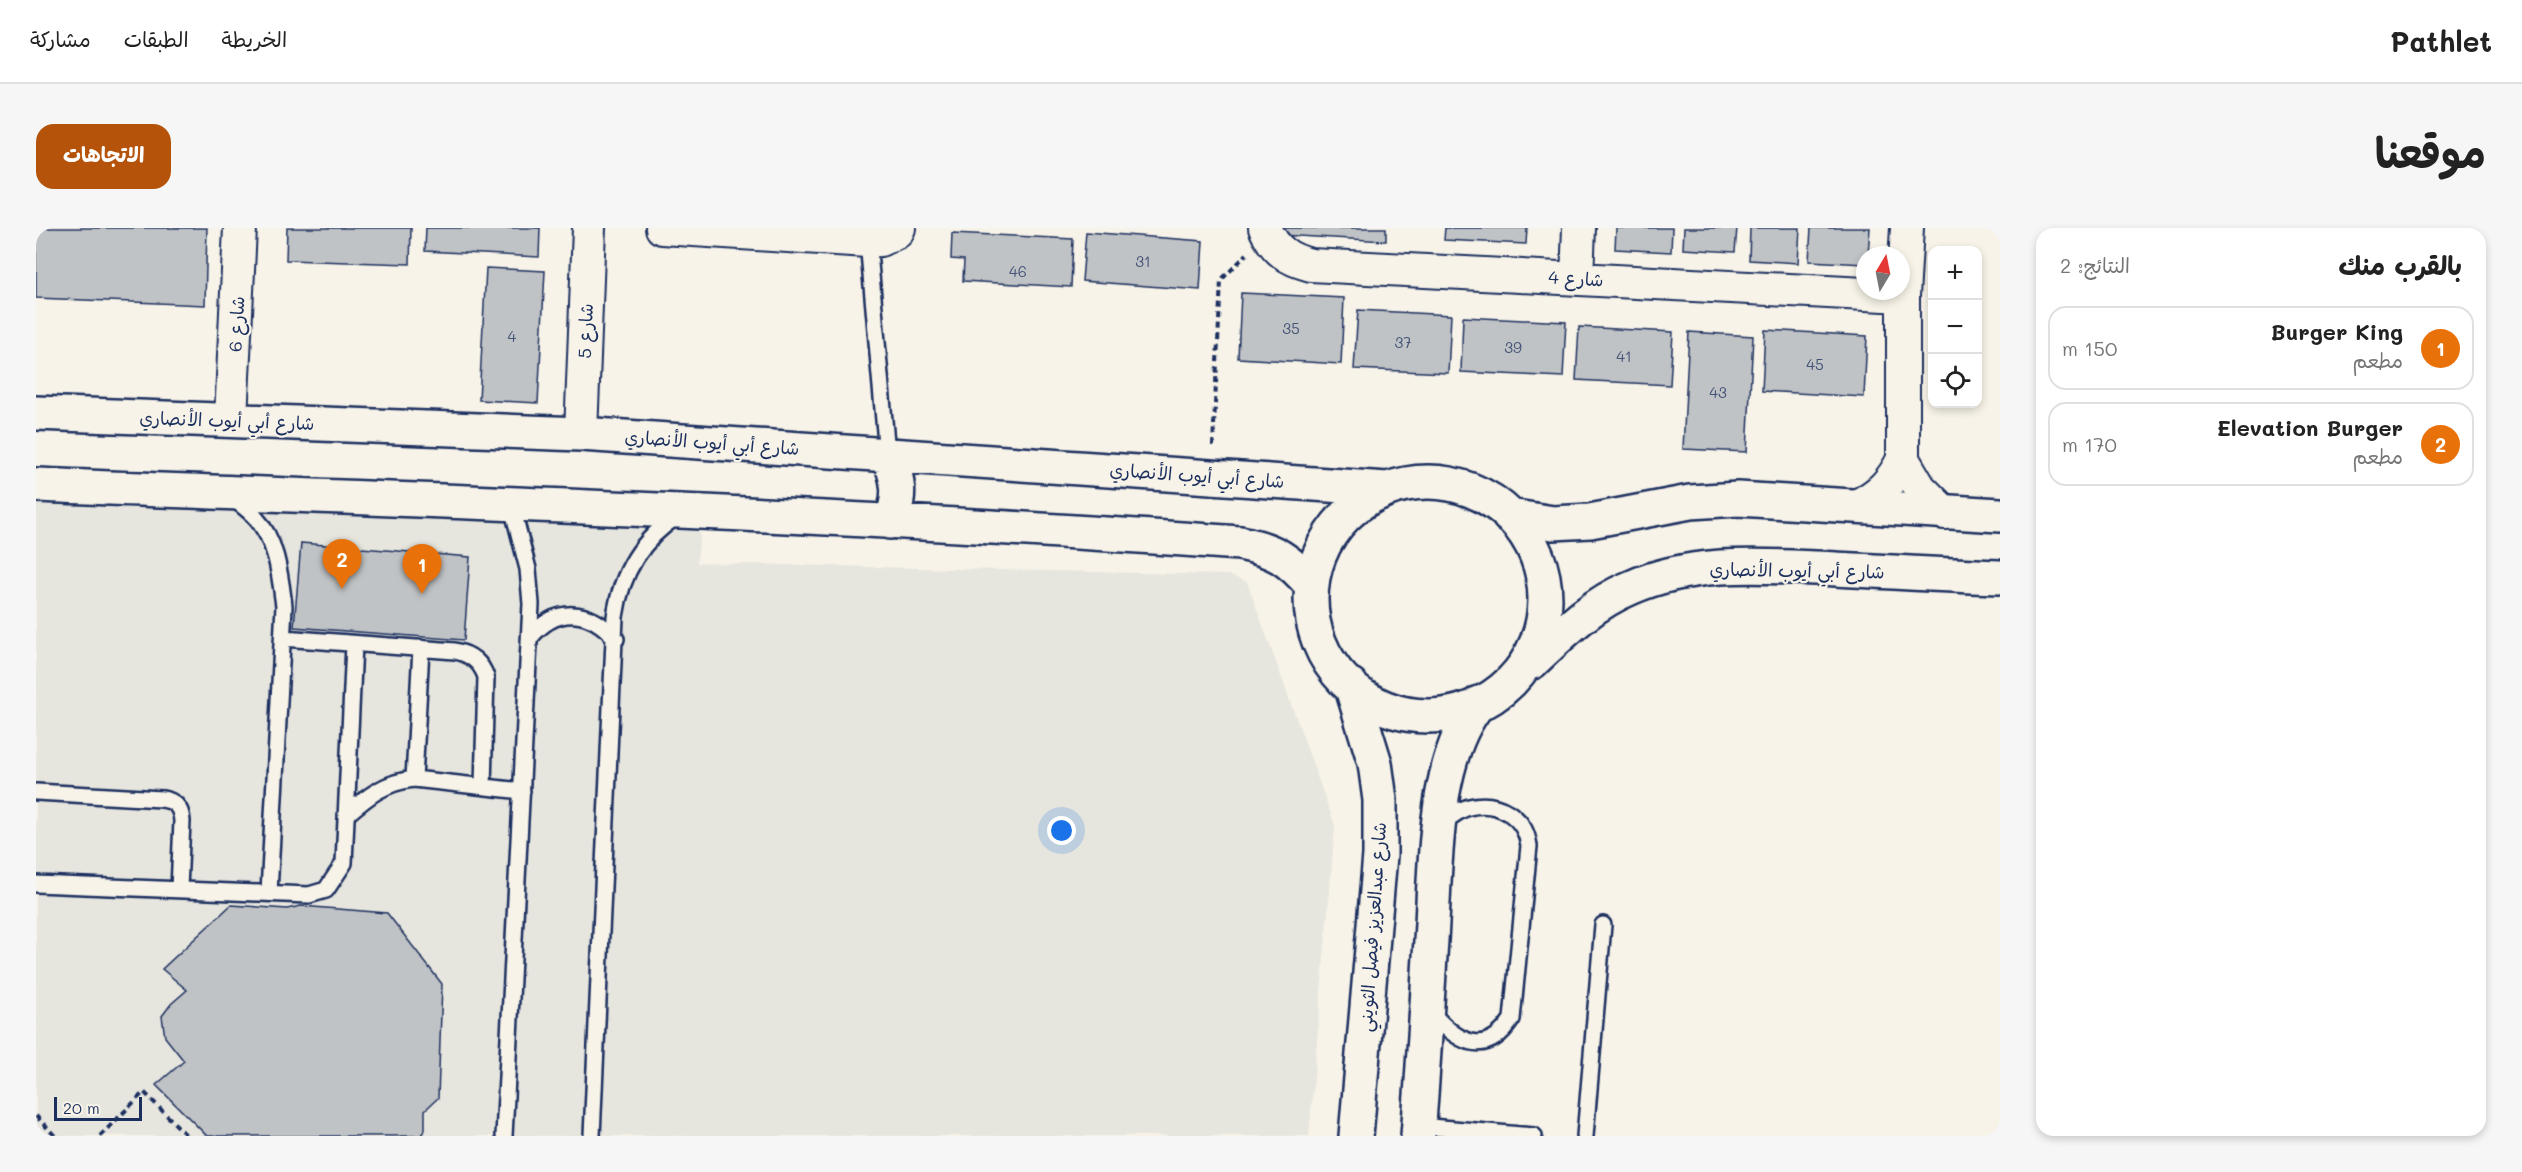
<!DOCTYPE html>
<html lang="ar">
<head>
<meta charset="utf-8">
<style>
	:root { --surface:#fff; --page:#f6f6f6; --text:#222; --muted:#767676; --line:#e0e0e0; --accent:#b45309 }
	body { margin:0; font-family:Mali,"Playpen Sans Arabic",sans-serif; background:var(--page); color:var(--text); direction:rtl }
	.controls { position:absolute; right:18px; top:18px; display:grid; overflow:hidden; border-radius:12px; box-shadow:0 3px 9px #0003 }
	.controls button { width:54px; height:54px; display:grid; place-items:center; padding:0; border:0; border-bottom:2px solid var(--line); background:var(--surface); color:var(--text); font:30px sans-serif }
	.compass { position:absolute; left:1820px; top:18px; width:54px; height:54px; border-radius:50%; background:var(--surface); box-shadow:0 3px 9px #0003; rotate:10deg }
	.scale { position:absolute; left:18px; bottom:15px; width:88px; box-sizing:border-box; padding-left:6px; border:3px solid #1b2f5e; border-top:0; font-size:16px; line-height:21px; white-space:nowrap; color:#1b2f5e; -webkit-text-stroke:4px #f7f3e8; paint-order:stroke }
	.you { position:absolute; left:1026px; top:603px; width:21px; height:21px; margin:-15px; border:4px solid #fff; border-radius:50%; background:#1a73e8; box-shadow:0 0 0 9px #1a73e833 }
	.badge { display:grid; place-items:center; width:39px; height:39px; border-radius:50%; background:var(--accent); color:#fff; font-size:20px; font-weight:700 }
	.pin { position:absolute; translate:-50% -50px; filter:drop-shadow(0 2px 3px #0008) }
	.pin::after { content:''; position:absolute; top:32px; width:21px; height:18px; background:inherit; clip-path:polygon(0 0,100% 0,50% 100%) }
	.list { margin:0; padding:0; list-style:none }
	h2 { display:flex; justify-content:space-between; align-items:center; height:78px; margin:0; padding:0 24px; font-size:26px }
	h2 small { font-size:20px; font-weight:400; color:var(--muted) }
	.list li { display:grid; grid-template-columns:39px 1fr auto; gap:18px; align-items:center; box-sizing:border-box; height:84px; margin:0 12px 12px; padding:0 12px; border:2px solid var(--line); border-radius:18px }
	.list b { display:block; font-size:22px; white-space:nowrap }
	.list p { margin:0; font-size:20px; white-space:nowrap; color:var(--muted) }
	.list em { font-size:20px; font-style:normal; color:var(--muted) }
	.icon { flex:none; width:33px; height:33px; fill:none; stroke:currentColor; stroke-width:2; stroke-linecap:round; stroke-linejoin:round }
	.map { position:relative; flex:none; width:1964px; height:908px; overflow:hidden; direction:ltr; border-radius:18px }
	header { display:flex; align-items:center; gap:36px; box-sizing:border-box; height:84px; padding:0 30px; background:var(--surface); border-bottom:2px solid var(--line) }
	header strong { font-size:28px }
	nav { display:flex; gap:33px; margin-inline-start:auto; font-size:21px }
	.intro { display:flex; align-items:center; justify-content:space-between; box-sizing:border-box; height:144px; padding:0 36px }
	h1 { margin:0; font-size:42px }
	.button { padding:15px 27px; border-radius:18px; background:var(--accent); color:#fff; font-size:21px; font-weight:700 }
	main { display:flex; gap:36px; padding:0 36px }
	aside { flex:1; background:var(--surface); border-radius:18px; box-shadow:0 3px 9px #0003 }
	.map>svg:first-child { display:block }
	.built { fill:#e6e5de }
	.building { fill:#c0c3c5; stroke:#1b2f5e; stroke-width:1.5 }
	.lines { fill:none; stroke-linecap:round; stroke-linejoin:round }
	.service-casing { stroke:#1b2f5e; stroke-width:20 }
	.minor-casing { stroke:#1b2f5e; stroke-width:36 }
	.tertiary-casing { stroke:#1b2f5e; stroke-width:38 }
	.path { stroke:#1b2f5e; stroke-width:4; stroke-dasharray:6 4.5; stroke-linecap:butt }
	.service { stroke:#f7f3e8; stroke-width:15 }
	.minor { stroke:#f7f3e8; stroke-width:32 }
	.tertiary { stroke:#f7f3e8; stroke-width:33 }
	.labels { text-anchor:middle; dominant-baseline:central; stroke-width:4.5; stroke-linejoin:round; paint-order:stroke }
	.number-label { font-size:15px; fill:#445478 }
	.street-label { font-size:18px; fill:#1b2f5e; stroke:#f7f3e8 }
</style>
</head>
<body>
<header>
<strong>Pathlet</strong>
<nav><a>الخريطة</a><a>الطبقات</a><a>مشاركة</a></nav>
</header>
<div class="intro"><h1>موقعنا</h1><a class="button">الاتجاهات</a></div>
<main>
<aside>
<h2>بالقرب منك<small>النتائج: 2</small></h2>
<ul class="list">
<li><span class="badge" style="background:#e8710a">1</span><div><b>Burger King</b><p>مطعم</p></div><em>150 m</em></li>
<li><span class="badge" style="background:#e8710a">2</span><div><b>Elevation Burger</b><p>مطعم</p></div><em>170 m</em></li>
</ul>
</aside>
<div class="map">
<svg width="1964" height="908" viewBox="0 0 1964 908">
	<rect width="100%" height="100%" fill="#f7f3e8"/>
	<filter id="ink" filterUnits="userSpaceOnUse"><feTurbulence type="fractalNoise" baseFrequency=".0167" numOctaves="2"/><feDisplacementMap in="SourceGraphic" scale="12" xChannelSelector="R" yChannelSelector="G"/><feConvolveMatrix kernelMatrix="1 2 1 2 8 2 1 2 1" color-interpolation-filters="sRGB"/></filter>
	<g filter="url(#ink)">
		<!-- built -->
		<path class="built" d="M0,255L666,285L661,335L1192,347L1211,354L1299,598L1273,908H0Z"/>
		<!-- building -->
		<path class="building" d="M0,0H171L169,77L0,70Z
			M251,0H375L374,36L250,32Z
			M390,0H504L503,29L389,23Z
			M1245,0H1350V13L1245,7Z
			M1409,0H1491L1490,16L1408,12Z
			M1580,0H1636L1635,24L1579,21Z
			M1648,0H1701L1699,24L1647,21Z
			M1714,0H1764L1762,35L1713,32Z
			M1775,0H1834L1832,27H1829V36L1773,33Z
			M1050,4L1167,13L1164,62L1046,53Z
			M916,5L1037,11L1035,59L927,53L928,32L915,31Z
			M450,40L509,43L502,175L443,172Z
			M1205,65L1308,70L1305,136L1202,130Z
			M1322,82L1415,87L1412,145L1318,141Z
			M1427,89L1530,94L1527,149L1425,144Z
			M1543,99L1637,104L1634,157L1540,152Z
			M1729,102L1831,108L1828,169L1726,163Z
			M1653,104L1717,108L1711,224L1647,221Z
			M265,315L434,329L428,412L258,399Z
			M195,677L251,681L265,678L351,685L406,756L402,870L389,882V902L384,908H171L120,857L148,833L129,809L126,788L135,776L151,762L126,741Z"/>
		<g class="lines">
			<defs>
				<path id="service" d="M832,13L851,226
					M197,270C204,276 213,282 219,289C241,313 244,347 248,378L233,665
					M247,410L419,423C435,426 445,434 450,449L447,558
					M494,410C520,378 553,380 580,411
					M378,551L385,420
					M0,564L126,571C140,573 145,580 146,593L143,661
					M310,587C332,568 349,554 378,551L486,563
					M0,656L273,667L290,662L308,635L318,416
					M1393,782C1418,811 1448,834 1476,791L1493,618C1489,588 1462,572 1433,579C1422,582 1413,590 1404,597
					M1383,898L1498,908
					M468,908L495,376L492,341L475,275
					M556,908L579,389C585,345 605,311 643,287
					M1549,908L1567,697"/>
				<path id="minor" d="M626,0L832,13L844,12L861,4L863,0
					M1229,0C1239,22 1251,31 1275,37L1867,68
					M1541,50L1543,0
					M195,191L204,0
					M545,206L553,0
					M1867,231L1884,260L1909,285
					M1820,278C1843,267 1856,254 1867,231V68L1871,0"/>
				<path id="tertiary" d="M0,185L545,206L1351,261
					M851,226C863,250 866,269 854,294
					M1275 371a117 117 0 1 1 234 0a117 117 0 1 1-234 0Z
					M0,257C401,273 803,286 1204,315C1239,322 1253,331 1276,358
					M1473,288L1517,295L1554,293L1654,274L1702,271L1964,287
					M1496,434C1526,406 1555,376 1594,360C1659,331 1730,338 1800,341C1855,344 1909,347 1964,349
					M1315,457L1339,535L1344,572V627L1320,908
					M1382,908C1387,843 1391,778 1395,712C1400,641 1396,532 1443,475"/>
			</defs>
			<!-- service casing -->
			<use href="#service" class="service-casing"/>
			<!-- minor casing -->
			<use href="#minor" class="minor-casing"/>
			<!-- tertiary casing -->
			<use href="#tertiary" class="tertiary-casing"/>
			<!-- path -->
			<path class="path" d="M1177,218L1185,52L1211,26
				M0,888L19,908
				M64,908L108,864L151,908"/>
			<!-- service -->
			<use href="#service" class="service"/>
			<!-- minor -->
			<use href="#minor" class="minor"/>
			<!-- tertiary -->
			<use href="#tertiary" class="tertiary"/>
		</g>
	</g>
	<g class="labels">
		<!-- number labels -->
		<g class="number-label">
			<text x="1107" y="33">31</text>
			<text x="982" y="43">46</text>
			<text x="1255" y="100">35</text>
			<text x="476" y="108">4</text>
			<text x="1367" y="114">37</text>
			<text x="1477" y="119">39</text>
			<text x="1588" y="128">41</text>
			<text x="1779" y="136">45</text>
			<text x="1682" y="164">43</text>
		</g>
		<!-- street labels -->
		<g class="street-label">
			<text transform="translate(1540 50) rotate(3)">شارع 4</text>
			<text transform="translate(200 96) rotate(-87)">شارع 6</text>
			<text transform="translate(549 103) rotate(-88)">شارع 5</text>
			<text transform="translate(191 192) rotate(2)">شارع أبي أيوب الأنصاري</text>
			<text transform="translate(676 214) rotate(4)">شارع أبي أيوب الأنصاري</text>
			<text transform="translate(1161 247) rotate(4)">شارع أبي أيوب الأنصاري</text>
			<text transform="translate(1761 342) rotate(1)">شارع أبي أيوب الأنصاري</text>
			<text transform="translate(1336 699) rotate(-86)">شارع عبدالعزيز فيصل الثويني</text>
		</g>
	</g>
</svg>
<div class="controls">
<button>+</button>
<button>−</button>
<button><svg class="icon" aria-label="locate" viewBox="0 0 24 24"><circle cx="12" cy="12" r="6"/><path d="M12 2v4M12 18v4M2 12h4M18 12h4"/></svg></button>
</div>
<svg class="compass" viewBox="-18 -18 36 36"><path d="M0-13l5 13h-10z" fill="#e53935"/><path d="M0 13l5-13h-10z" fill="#767676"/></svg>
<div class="scale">20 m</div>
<div class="you"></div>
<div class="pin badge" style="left:386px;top:366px;background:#e8710a">1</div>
<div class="pin badge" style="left:306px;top:361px;background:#e8710a">2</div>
</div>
</main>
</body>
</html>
